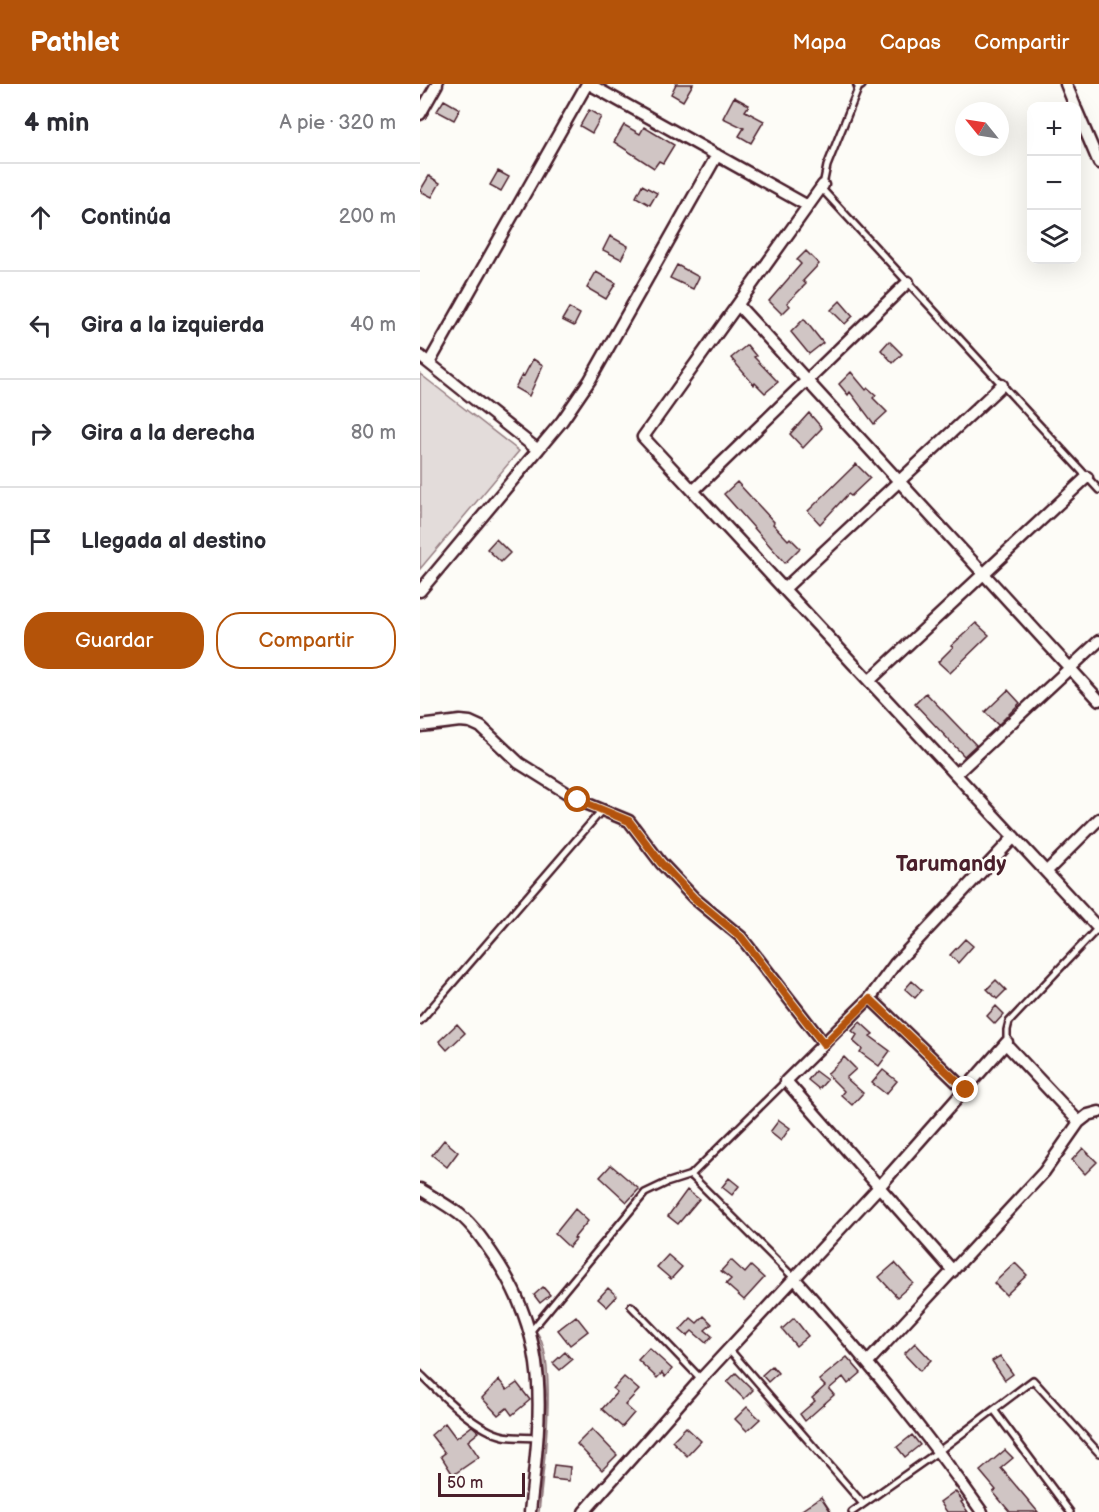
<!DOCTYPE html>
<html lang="es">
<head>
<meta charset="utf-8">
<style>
	:root { --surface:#fff; --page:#f2f2f3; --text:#2b2b33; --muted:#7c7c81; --line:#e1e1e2; --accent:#b45309 }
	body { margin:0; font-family:"Balsamiq Sans",sans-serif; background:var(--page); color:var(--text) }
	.controls { position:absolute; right:18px; top:18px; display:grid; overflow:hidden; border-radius:12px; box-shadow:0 6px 24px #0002 }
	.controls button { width:54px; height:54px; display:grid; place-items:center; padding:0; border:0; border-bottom:2px solid var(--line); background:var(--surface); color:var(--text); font:30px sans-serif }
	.compass { position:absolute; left:535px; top:18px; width:54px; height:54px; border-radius:50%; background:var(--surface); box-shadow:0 6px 24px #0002; rotate:300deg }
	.scale { position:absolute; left:18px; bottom:15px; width:87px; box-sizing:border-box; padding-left:6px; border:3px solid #4a1f2b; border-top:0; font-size:16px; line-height:21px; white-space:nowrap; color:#4a1f2b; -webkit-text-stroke:4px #fdfcf7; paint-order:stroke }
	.stop { position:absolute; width:18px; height:18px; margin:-14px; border:4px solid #b45309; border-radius:50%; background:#fff }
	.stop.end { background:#b45309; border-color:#fff; box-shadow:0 2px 6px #0008 }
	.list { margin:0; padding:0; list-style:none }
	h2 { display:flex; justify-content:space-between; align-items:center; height:78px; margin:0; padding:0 24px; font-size:26px }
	h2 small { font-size:20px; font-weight:400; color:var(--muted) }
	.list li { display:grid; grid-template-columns:39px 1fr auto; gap:18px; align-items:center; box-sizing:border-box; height:108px; padding:0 24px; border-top:2px solid var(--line) }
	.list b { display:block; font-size:22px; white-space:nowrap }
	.list em { font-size:20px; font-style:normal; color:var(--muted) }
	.actions { display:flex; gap:12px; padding:18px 24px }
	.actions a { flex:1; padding:14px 0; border:2px solid var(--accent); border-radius:24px; text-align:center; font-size:21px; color:var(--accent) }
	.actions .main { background:var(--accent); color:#fff }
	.icon { flex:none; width:33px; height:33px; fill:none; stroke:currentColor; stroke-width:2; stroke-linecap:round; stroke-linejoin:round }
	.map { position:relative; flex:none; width:679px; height:1428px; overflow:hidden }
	header { display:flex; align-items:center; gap:36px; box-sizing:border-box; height:84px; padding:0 30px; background:var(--accent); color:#fff }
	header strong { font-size:28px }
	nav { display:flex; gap:33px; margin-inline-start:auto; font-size:21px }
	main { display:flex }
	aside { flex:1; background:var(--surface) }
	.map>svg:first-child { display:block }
	.green { fill:#e3dcda; stroke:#967e82; stroke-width:1.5 }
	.water { fill:#c0b1b1; stroke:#91777b; stroke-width:1.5 }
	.building { fill:#d0c5c4; stroke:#4a1f2b; stroke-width:1.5 }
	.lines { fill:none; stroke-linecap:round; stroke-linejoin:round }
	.service-casing { stroke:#4a1f2b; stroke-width:10 }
	.minor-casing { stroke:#4a1f2b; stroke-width:15 }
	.service { stroke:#fdfcf7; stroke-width:5 }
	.minor { stroke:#fdfcf7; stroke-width:10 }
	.route { stroke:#b45309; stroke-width:8 }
	.labels { text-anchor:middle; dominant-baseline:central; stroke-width:5; stroke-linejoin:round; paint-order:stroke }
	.district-label { font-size:22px; font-weight:bold; fill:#4a1f2b; stroke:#fdfcf7 }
</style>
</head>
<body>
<header>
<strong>Pathlet</strong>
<nav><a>Mapa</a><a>Capas</a><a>Compartir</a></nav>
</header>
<main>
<aside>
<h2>4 min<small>A pie · 320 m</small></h2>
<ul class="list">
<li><svg class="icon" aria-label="ahead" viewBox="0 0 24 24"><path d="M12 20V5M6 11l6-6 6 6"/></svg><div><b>Continúa</b></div><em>200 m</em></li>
<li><svg class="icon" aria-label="left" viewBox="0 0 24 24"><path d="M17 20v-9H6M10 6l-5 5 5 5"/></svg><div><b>Gira a la izquierda</b></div><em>40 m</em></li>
<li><svg class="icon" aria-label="right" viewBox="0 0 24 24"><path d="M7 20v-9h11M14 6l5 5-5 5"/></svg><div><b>Gira a la derecha</b></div><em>80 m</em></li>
<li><svg class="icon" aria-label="arrive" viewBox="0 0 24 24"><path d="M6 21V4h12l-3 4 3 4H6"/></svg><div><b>Llegada al destino</b></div></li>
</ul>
<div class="actions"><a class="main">Guardar</a><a>Compartir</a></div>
</aside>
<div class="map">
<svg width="679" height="1428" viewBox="0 0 679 1428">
	<rect width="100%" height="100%" fill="#fdfcf7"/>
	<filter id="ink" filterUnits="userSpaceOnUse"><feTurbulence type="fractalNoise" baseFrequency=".0167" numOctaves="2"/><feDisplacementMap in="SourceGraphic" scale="12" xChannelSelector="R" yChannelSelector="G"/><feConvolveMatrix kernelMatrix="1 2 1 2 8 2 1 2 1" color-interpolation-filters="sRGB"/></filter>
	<g filter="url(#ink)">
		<!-- green -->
		<path class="green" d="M0,290L99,367L0,485Z"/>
		<!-- water -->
		<path class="water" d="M116,1247C139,1275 123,1389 119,1428L127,1314L122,1269Z"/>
		<!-- building -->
		<path class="building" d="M256,0H273L263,17L251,10Z
			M314,13L329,21L325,27L344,37L331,59L319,52L324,44L303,34Z
			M24,16L40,25L34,36L17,27Z
			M169,26L181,33L172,49L160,42Z
			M204,41L220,50L224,43L254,61L243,79L239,77L234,84L194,58Z
			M78,87L89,93L81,107L70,101Z
			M9,92L20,99L12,113L0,107Z
			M222,101L237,109L230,121L216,113Z
			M190,152L208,162L201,175L183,166Z
			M386,167L399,180L383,197L386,200L367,219L370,222L362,230L349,217L381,180L377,176Z
			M257,181L279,193L273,205L250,194Z
			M176,188L196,199L186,215L167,204Z
			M420,217L433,232L425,240L411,226Z
			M149,224L160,230L154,242L142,236Z
			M384,235L403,259L389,270L371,248Z
			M469,257L482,270L473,279L461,266Z
			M327,261L336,272L334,273L358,298L345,309L335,299L334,301L311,274Z
			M113,275L123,281L109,312L95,304L102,291L104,292Z
			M431,288L446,306L448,304L456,311L453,314L467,328L454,340L430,308L428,311L419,300Z
			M389,329L402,344L383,364L370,350Z
			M436,380L450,394L431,412L428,410L400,440L388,427Z
			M317,398L354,438L353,440L368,456L370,454L380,464L365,479L304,410Z
			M76,455L90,469L81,478L67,465Z
			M556,539L569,551L530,589L518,578L533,563L531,562Z
			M588,606L600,619L578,641L565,628Z
			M506,609L556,661L544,672L495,620Z
			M545,855L553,862L538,879L530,871Z
			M576,896L586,906L577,915L567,905Z
			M492,897L502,906L495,914L485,905Z
			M576,922L584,930L575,940L567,932Z
			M440,938L453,950L450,952L470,967L459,982L440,968L442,965L433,957L437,951L432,947Z
			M37,940L45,949L27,966L19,957Z
			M424,973L436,985L426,994L443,1009L432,1021L421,1011L424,1007L407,990Z
			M463,986L477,997L466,1010L452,999Z
			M395,987L407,996L399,1005L388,996Z
			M359,1036L370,1044L361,1057L350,1048Z
			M24,1056L38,1068L27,1083L12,1071Z
			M663,1064L677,1078L665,1090L652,1076Z
			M191,1081L219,1105L207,1118L180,1093Z
			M309,1094L319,1102L312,1111L302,1103Z
			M267,1106L279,1115L258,1140L248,1132Z
			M155,1125L168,1137L154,1154L156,1155L149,1163L135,1150Z
			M248,1171L262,1183L251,1195L237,1183Z
			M311,1176L325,1189L331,1182L344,1194L324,1216L306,1200L311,1195L301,1187Z
			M475,1179L493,1199L477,1213L459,1193Z
			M595,1179L607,1191L586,1211L574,1199Z
			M123,1203L130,1211L120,1219L114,1211Z
			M188,1204L197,1212L187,1223L178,1215Z
			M156,1232L168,1247L150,1261L138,1246Z
			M284,1232L292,1240L285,1246L292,1252L286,1259L272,1247L267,1252L260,1246L271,1234L277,1239Z
			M374,1234L388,1252L376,1262L362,1245Z
			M495,1259L511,1276L500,1287L484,1270Z
			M229,1264L252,1285L245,1293L242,1289L237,1294L218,1276Z
			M145,1268L152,1276L140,1286L133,1279Z
			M580,1272L593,1290L585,1296L572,1277Z
			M427,1273L441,1289L428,1300L423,1293L409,1305L414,1311L385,1337L380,1330L395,1317L392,1314L405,1302L399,1296Z
			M352,1282L358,1289L348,1298L342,1291Z
			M316,1289L333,1306L324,1315L307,1298Z
			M204,1293L219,1306L205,1321L214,1329L202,1343L182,1325L197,1308L193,1305Z
			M79,1296L87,1306L97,1299L110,1316L92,1331L87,1324L78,1331L62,1314Z
			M327,1323L340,1335L327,1347L315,1335Z
			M25,1339L36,1354L52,1342L59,1348L48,1357L59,1373L33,1391L21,1372L25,1369L11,1351Z
			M266,1343L281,1357L267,1372L252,1357Z
			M172,1345L197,1371L182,1386L157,1360Z
			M492,1351L500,1361L485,1373L477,1363Z
			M585,1366L593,1374L581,1384L618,1428H590L573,1408L576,1406L560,1387Z
			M134,1381L150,1383L149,1397L132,1395Z
			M535,1407L543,1417L541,1418L548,1428H527L520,1418Z
			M401,1413L411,1428H379Z"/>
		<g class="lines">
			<defs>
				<path id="service" d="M403,101L407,82L440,0
					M401,104L679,406
					M0,937L182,726
					M587,958V946L589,938L678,844
					M271,1091L375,1195
					M211,1222L281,1295
					M110,1248L225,1109L246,1099L271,1091L366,997
					M309,1265L443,1420
					M0,1290C21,1310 55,1346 84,1352C95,1354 107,1353 118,1354
					M574,1326L650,1428
					M432,1428L519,1367L613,1296L679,1369"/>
				<path id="minor" d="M169,0L388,122
					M439,0H440
					M646,0L655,22
					M656,25L679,79
					M0,30L17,0
					M403,101L223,353L679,845
					M318,221L679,616
					M0,272L118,366
					M9,279L167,0
					M273,407L488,198
					M364,505L582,301
					M0,507L142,337L170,296L297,71
					M449,597L667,393
					M0,642L40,637L50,638L61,643L99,679L158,716L209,737L241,779L274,814L321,853L404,960
					M536,690L679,557
					M626,788L679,735
					M450,914L545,1006
					M586,960L659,1038
					M0,1105C13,1113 27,1121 39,1130C55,1143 67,1162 79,1180C132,1264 120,1335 110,1428
					M533,1187L366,997L450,914L475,880L594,753
					M375,1195C442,1271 504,1345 562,1428
					M448,1278L624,1088L659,1038L668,1031L679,1028
					M164,1428L281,1295L459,1103L587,958"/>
			</defs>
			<!-- service casing -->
			<use href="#service" class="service-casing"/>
			<!-- minor casing -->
			<use href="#minor" class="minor-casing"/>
			<!-- service -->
			<use href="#service" class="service"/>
			<!-- minor -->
			<use href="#minor" class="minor"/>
		</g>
	</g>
	<g class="lines" filter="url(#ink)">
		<!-- route -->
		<path class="route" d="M158,716L209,737L241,779L274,814L321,853L404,960L450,915L546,1006"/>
	</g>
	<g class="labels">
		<!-- district labels -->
		<g class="district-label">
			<text x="531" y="780">Tarumandy</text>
		</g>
	</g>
</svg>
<div class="controls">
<button>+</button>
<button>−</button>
<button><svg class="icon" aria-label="layers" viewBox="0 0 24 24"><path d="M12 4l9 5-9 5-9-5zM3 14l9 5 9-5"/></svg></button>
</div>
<svg class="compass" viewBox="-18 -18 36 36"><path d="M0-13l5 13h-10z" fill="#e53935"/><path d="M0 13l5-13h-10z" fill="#7c7c81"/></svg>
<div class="scale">50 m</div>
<div class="stop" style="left:158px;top:716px"></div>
<div class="stop end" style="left:546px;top:1006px"></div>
</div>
</main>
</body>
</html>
